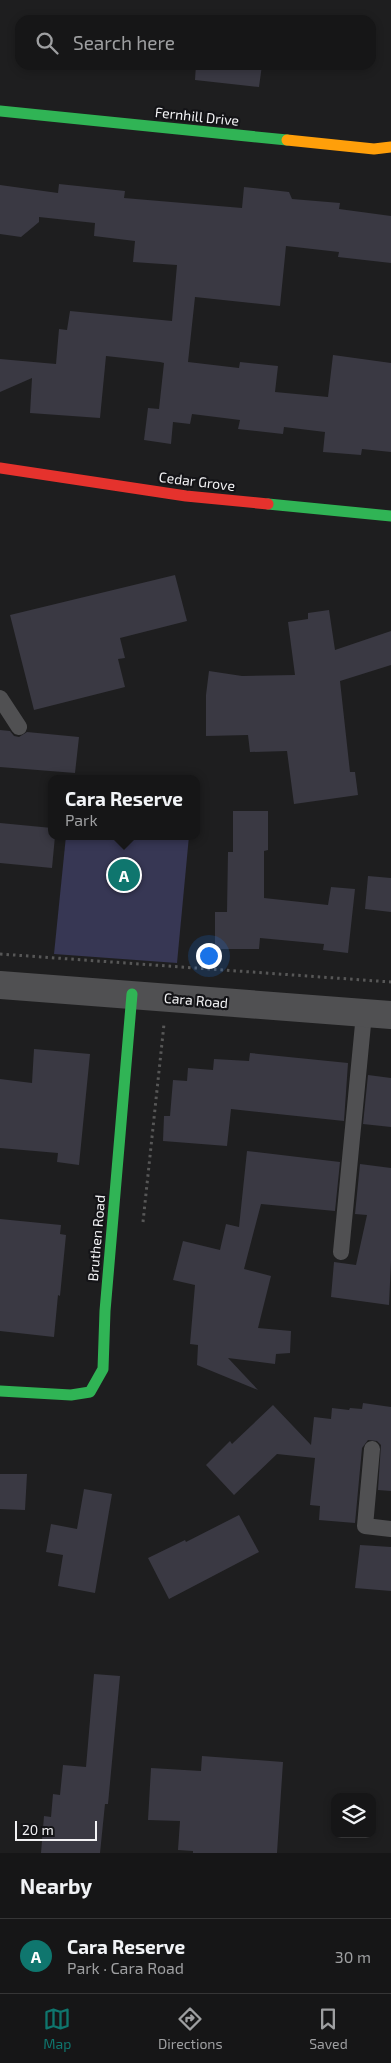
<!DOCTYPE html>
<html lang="en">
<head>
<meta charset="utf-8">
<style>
	:root { --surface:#161617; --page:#232324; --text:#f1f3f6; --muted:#9e9fa1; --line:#353536; --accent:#0f766e }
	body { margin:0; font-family:"Exo 2",sans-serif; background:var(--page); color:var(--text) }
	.controls { position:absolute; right:15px; bottom:15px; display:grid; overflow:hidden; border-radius:10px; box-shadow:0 2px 8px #0003 }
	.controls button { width:45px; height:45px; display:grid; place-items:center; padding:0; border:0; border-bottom:1px solid var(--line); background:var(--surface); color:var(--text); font:25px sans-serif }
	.scale { position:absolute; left:15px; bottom:12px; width:82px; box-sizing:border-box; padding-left:5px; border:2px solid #f2f2f4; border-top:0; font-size:14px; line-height:18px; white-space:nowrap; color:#f2f2f4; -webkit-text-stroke:4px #141417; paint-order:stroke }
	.you { position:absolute; left:208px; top:955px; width:18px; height:18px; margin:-12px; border:4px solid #fff; border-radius:50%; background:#1a73e8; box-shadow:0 0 0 8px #1a73e833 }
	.badge { display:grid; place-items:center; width:32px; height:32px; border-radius:50%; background:var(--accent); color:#fff; font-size:16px; font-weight:700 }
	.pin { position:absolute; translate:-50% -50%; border:2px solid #fff; box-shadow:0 1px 5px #0006 }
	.popup { position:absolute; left:48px; top:775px; width:152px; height:65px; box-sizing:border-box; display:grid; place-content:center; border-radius:10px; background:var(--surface); filter:drop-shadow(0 1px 4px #0005); font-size:16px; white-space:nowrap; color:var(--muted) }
	.popup b { font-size:19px; color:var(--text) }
	.popup::after { content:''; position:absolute; left:50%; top:100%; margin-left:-10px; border:10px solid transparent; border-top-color:var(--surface) }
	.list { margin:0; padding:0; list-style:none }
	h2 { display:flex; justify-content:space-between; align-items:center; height:65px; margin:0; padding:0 20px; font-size:21px }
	h2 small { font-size:16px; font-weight:400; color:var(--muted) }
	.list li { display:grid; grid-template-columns:32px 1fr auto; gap:15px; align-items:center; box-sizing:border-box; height:75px; padding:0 20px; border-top:1px solid var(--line) }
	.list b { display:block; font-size:19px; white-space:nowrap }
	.list p { margin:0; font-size:16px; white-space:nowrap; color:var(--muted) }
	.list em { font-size:16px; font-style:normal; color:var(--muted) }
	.icon { flex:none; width:28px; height:28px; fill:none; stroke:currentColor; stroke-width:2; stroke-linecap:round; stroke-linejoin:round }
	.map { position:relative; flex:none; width:391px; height:1853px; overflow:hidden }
	.search { position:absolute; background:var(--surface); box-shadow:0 2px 8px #0003; left:15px; right:15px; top:15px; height:55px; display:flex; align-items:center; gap:12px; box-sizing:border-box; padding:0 18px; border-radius:15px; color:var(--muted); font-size:19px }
	.sheet { height:140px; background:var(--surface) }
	nav { display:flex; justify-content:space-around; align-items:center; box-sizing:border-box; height:70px; border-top:1px solid var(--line); background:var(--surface); font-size:14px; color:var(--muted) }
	nav a { display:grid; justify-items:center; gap:2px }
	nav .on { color:var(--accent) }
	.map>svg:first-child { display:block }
	.green { fill:#373754 }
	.building { fill:#3a3943 }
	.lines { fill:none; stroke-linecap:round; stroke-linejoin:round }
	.path { stroke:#575757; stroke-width:3; stroke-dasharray:2.5 4; stroke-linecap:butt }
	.lane { stroke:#505052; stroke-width:16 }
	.street { stroke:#505052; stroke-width:28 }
	.fast { stroke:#30b455; stroke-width:11 }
	.slow { stroke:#ff9f0a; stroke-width:11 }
	.jam { stroke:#e5322d; stroke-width:11 }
	.labels { text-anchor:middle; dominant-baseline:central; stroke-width:4.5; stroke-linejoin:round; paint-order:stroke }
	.street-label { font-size:14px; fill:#f2f2f4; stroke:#141417 }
</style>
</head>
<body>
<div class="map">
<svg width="391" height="1853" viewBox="0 0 391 1853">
	<rect width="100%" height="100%" fill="#1e1e1f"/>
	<!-- green -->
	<path class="green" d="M66,836H189L177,963L54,954Z"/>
	<!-- building -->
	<path class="building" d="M196,65H262L259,87L195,80Z
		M59,184L125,191L124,198L242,208L244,187L289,192L292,199L340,203L339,209L391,216V263L338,257L339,252L286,246L280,306L195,297L188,362L239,368L240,362L278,366L275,392L328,397L333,355L391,363V452L362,449L361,455L323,452L325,432L284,427L283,434L238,429L240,420L192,414L190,424L173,422L171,444L144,440L148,408L159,409L164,363L160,362L106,356L100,418L30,413L32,378L0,392V359L56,364L59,329L67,330L70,311L172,321L177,265L133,262L135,241L94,236L95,223L39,217V222L21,237L0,234V185L58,193Z
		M175,575L187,621L120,638L125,658L118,659L125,687L34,710L10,615Z
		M329,610L335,650L391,631V665L340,681L350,772H355L358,795L294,804L287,751L250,752L248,735L206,736V695L209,671L242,676L295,675L288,622L308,619V613Z
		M0,730L10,731L14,736L19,737L27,732L79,737L75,773L0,767Z
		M233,811H268V850L264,851V898L328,905L331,887L355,889L348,953L323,950L324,944L260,938L259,949H215V912H227L228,852H233Z
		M0,823L52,828V836H55L52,868L0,863Z
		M368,876L391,878V912L365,909Z
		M34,1049L90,1054L79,1165L57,1162L58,1153L0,1148V1079L32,1083Z
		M250,1053L348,1063L344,1121L231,1109L227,1146L163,1141L164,1116H170L173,1080L187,1081L188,1068L213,1070L214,1059L249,1061Z
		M368,1075L391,1078V1127L363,1124Z
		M247,1151L340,1162L335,1211L261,1204L244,1269L271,1276L258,1328L291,1331L290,1353L276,1354L275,1364L228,1358L258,1390L197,1365L198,1345L190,1344L195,1285L173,1280L183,1241L220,1250L226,1224L239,1227Z
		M360,1164L391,1168V1261L389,1305L331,1297L334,1262L356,1265L367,1215L355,1214Z
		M0,1219L61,1225L60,1234L66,1235L60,1296L58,1295L54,1337L0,1331Z
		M363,1403L391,1407V1491L378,1490L381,1445L377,1441L368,1440L362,1448L355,1523L319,1520L320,1506L310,1505L315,1458L277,1454L234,1495L206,1465L230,1441L232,1444L273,1405L311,1445L314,1417L331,1419L332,1408L349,1410L350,1408L362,1409Z
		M0,1474H27L25,1510L0,1509Z
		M84,1489L112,1494L95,1593L58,1586L63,1555L46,1552L51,1524L77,1529Z
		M239,1515L259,1552L169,1599L148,1558L185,1540L186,1542Z
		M360,1545L391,1547V1591L355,1588Z
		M94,1674L120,1676L108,1804H105L100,1853H41L44,1816L51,1817L53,1794L60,1795L63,1765L86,1767Z
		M202,1756L283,1762L277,1853H193V1851L178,1850L180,1821L148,1820L151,1768L201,1771Z"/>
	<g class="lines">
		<!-- path -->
		<path class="path" d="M0,954L391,982
			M143,1222L164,1024"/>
		<!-- lane -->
		<path class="lane" d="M0,698L19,727
			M341,1252L364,1014
			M372,1449L365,1526L391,1529"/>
		<!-- street -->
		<path class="street" d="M0,985L391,1015"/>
		<!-- fast -->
		<path class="fast" d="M0,111L287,140
			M268,504L391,516
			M0,1391L71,1395L90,1392L103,1369L105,1311L132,994"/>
		<!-- slow -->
		<path class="slow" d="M287,140L374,149L391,147"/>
		<!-- jam -->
		<path class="jam" d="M0,468L186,496L268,504"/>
	</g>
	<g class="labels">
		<!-- street labels -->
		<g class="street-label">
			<text transform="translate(197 116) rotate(6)">Fernhill Drive</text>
			<text transform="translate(197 481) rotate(7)">Cedar Grove</text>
			<text transform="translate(196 1000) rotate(5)">Cara Road</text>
			<text transform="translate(96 1238) rotate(-85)">Bruthen Road</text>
		</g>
	</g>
</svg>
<div class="controls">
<button><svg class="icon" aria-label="layers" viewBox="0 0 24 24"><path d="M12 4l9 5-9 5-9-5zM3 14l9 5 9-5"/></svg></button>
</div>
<div class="scale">20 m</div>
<div class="you"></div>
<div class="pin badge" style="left:124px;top:875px">A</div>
<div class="popup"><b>Cara Reserve</b>Park</div>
<div class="search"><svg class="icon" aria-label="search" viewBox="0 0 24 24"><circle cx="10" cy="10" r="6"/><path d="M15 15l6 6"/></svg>Search here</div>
</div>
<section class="sheet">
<h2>Nearby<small></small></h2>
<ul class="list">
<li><span class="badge">A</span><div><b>Cara Reserve</b><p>Park · Cara Road</p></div><em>30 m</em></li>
</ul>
</section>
<nav>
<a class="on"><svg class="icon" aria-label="map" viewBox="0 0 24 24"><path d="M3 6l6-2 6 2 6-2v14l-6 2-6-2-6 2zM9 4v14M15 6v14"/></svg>Map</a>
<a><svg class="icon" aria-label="directions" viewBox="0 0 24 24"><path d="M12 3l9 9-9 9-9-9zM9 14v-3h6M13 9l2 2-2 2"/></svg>Directions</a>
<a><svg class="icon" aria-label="saved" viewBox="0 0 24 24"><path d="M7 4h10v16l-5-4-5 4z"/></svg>Saved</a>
</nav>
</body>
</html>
